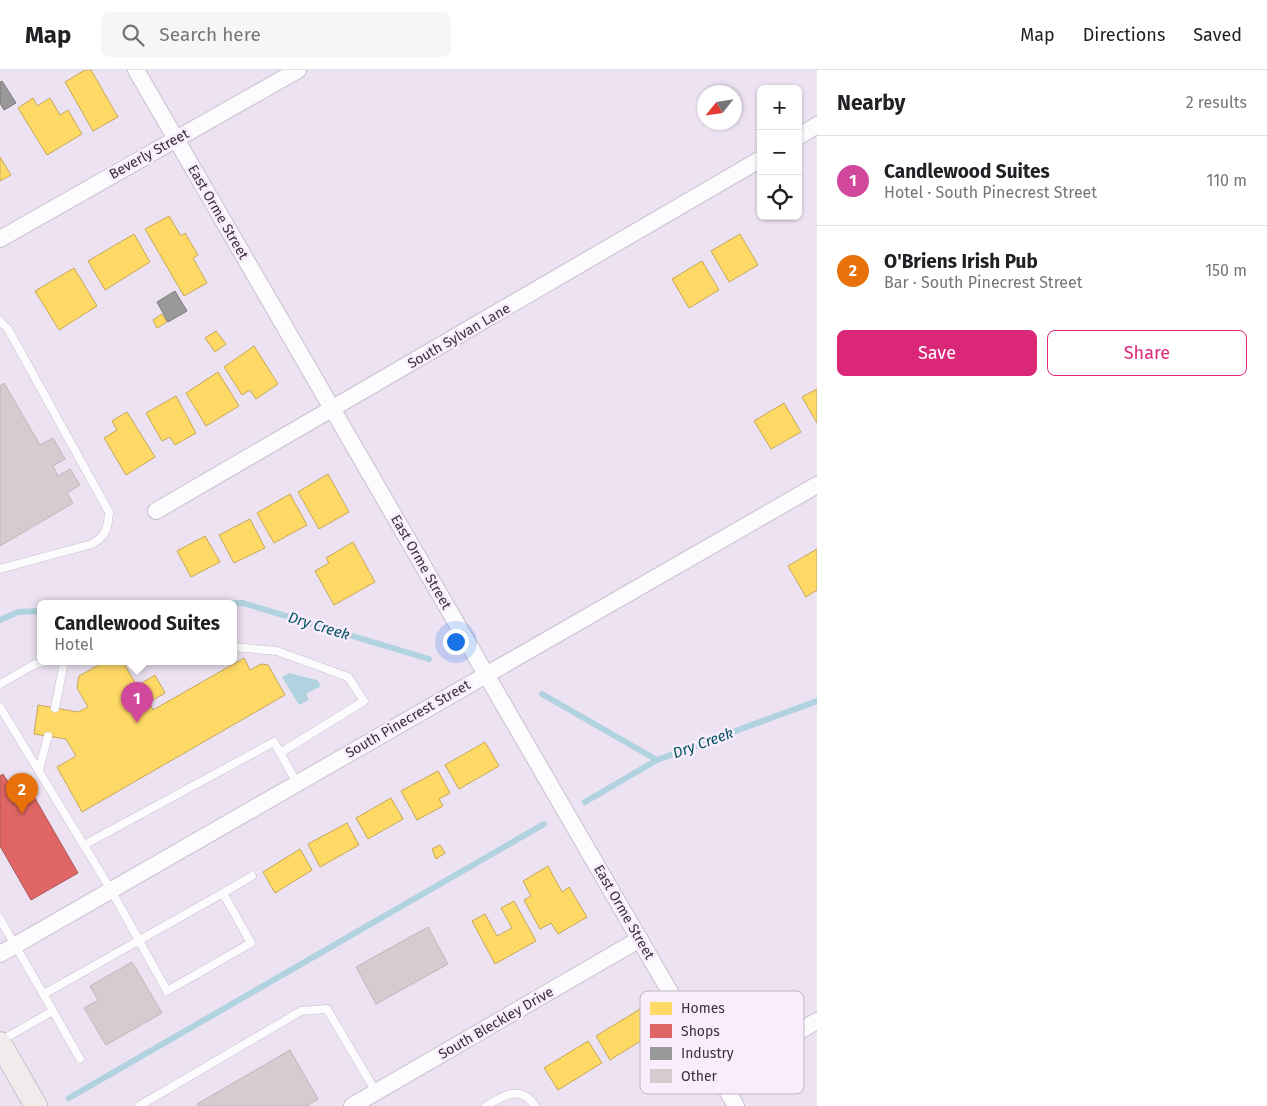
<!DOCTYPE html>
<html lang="en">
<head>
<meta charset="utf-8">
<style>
	:root { --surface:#fff; --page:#f6f6f6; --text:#202124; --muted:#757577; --line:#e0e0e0; --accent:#db2777 }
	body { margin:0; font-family:"Fira Sans",sans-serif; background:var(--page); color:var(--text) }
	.controls { position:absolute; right:15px; top:15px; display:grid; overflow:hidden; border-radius:8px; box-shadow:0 1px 4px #0004 }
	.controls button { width:45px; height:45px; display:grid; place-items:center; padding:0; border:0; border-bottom:1px solid var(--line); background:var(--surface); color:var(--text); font:25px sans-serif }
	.compass { position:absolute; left:697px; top:15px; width:45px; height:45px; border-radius:50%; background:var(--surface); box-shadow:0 1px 4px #0004; rotate:240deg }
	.you { position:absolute; left:455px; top:571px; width:18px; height:18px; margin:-12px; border:4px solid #fff; border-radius:50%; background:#1a73e8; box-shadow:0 0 0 8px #1a73e833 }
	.badge { display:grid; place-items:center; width:32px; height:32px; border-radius:50%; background:var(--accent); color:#fff; font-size:16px; font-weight:700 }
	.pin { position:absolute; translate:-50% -41px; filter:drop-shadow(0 1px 2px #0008) }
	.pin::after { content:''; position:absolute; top:26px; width:18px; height:15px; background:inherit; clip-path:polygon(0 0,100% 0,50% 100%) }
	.popup { position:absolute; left:37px; top:530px; width:200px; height:65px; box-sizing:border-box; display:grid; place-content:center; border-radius:8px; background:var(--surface); filter:drop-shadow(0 1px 4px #0005); font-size:16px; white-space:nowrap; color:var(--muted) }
	.popup b { font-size:19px; color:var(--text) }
	.popup::after { content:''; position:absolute; left:50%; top:100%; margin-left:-10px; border:10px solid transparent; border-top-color:var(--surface) }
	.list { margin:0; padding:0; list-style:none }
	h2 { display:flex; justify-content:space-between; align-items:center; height:65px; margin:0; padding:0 20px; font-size:21px }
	h2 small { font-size:16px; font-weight:400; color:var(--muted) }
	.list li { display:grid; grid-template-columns:32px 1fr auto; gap:15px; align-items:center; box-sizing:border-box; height:90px; padding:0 20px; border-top:1px solid var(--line) }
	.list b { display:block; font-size:19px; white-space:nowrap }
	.list p { margin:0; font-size:16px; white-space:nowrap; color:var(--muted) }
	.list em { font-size:16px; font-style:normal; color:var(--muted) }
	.actions { display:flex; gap:10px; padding:15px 20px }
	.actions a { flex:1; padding:11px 0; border:1px solid var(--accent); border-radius:8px; text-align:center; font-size:18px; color:var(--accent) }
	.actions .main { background:var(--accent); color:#fff }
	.icon { flex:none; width:28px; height:28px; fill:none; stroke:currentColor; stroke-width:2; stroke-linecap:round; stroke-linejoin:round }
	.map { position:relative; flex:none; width:817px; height:1036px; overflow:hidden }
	header { display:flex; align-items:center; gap:30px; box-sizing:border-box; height:70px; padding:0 25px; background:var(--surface); border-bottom:1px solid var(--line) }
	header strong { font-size:24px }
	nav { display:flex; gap:28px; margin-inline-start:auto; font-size:18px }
	.search { width:350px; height:45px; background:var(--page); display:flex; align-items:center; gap:12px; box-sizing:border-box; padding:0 18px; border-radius:8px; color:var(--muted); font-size:19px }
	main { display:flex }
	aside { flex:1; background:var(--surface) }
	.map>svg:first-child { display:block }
	.water { fill:#b1d3df }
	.homes { fill:#ffd966; stroke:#c4a759 }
	.shops { fill:#e06666; stroke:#ae5659 }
	.industry { fill:#999; stroke:#7c7a7d }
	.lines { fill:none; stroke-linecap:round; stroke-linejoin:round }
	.stream { stroke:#b1d3df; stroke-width:6 }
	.building { fill:#d6cbcf; stroke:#c0b5ba }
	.lane-casing { stroke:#c8bfcc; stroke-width:9 }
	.street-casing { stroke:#c8bfcc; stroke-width:18 }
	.secondary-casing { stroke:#c8bfcc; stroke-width:24 }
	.lane { stroke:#fcfbfd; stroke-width:8 }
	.street { stroke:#fcfbfd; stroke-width:16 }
	.secondary { stroke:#efeceb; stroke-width:22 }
	.labels { text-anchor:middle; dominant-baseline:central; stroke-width:5; stroke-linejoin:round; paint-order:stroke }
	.street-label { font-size:14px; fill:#39313c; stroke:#f8ecfd }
	.water-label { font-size:15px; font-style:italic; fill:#065460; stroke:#f8ecfd }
	.key { fill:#f8ecfd; stroke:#bfb4c3; stroke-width:1 }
	.key-label { font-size:14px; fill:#39313c }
</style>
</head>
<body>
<header>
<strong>Map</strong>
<div class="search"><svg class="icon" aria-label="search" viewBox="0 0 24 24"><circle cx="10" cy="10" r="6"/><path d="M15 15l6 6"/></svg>Search here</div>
<nav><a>Map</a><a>Directions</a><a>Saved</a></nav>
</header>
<main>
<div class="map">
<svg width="817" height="1036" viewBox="0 0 817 1036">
	<rect width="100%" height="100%" fill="#ede2f2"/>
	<!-- water -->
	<path class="water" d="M289,603L317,610L321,616L306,624L309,630L299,635L282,607Z"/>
	<!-- homes -->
	<path class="homes" d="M85,0H91L118,47L93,61L65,12Z
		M33,28L37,36L50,28L60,45L68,40L82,64L47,85L18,38Z
		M0,87L11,105L0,111Z
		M169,146L181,166L185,163L198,185L193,188L207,213L184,226L145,159Z
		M134,164L150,192L105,220L88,191Z
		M740,164L758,195L729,212L711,181Z
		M702,191L719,220L689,238L672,209Z
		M74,198L97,236L59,260L35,221Z
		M162,244L167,252L157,258L153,250Z
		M216,261L226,274L215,282L205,268Z
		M254,276L278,314L256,329L250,320L242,325L224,297Z
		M218,302L239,336L206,356L186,323Z
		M817,319V353L802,327Z
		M176,326L196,363L175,375L170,367L162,371L146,343Z
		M784,333L801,362L771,379L754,351Z
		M127,342L155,387L126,405L104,368L117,360L112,351Z
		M328,404L349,442L319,459L298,422Z
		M290,424L307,455L274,473L257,443Z
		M250,449L265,478L234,493L219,465Z
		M205,466L220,492L191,507L177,481Z
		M353,472L375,512L334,535L315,501L329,493L326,488Z
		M817,479V520L806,527L788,496Z
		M244,588L250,600L261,594L268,595L285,625L82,742L57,697L76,686L66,669L34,664L38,635L78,642L88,637L77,618L79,606L104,592H123L137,616L155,605L165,623L149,632L153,640Z
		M485,672L499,696L459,719L445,695Z
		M438,701L450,723L439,729L443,736L417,750L401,721Z
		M391,728L403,749L368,769L356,748Z
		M347,753L359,775L320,797L308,774Z
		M440,775L445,783L436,789L432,779Z
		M300,779L312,800L275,823L263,802Z
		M548,796L562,822L569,817L587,847L558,864L551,853L540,859L524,830L531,826L523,811Z
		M514,831L536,871L495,894L472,851L485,844L497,866L512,858L501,838Z
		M640,939L655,962L610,990L596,966Z
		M588,971L602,993L558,1020L544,998Z"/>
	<!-- shops -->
	<path class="shops" d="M3,704L8,712L21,704L78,803L31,830L0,776V706Z"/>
	<!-- industry -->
	<path class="industry" d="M2,11L16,33L4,40L0,33V12Z
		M175,221L187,241L168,252L157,232Z"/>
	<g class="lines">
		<!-- stream -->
		<path class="stream" d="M208,534L243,533L429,589
			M0,550L18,542L41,541
			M542,624L657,690
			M585,732L657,690L817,631
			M69,1028L544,754"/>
	</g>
	<!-- building -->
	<path class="building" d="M4,313L40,375L53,368L65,389L53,396L58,406L70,399L80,415L67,423L73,433L0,476V316Z
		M428,857L448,894L376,934L356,897Z
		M132,892L162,943L106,975L84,938L98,930L90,916Z
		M290,980L318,1029L307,1036H198L197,1034Z"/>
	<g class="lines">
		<defs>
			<path id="lane" d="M0,251L8,259L109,442C108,458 106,466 92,474L0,499
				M233,577L277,581L348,607L364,631L280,683
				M0,614L35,594L45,592
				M0,637L111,820L167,921L251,873L223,823L44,924
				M55,638L64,592
				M39,700L48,666
				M84,775L274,672L297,713
				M223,823L252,806
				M0,849L53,941
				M0,971L53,941L80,989
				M139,1036L301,941L327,939L376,1022
				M486,1036C503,1026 521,1014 535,1036"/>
			<path id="street" d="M136,0L736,1036
				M798,67L817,55
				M0,169L298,0
				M156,441L761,89
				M0,884L817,415
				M719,1007L817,951
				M352,1036L640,869"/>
			<path id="secondary" d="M0,973L36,1036"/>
		</defs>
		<!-- lane casing -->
		<use href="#lane" class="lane-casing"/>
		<!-- street casing -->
		<use href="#street" class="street-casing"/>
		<!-- secondary casing -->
		<use href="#secondary" class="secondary-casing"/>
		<!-- lane -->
		<use href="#lane" class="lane"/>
		<!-- street -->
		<use href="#street" class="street"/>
		<!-- secondary -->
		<use href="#secondary" class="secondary"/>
	</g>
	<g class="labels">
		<!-- street labels -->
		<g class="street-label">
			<text transform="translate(149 84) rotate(-29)">Beverly Street</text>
			<text transform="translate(218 142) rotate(60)">East Orme Street</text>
			<text transform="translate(459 266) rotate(-30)">South Sylvan Lane</text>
			<text transform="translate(421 492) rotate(60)">East Orme Street</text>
			<text transform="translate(408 649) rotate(-30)">South Pinecrest Street</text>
			<text transform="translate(624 842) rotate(60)">East Orme Street</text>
			<text transform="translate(496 953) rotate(-30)">South Bleckley Drive</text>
		</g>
		<!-- water labels -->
		<g class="water-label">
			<text transform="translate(319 556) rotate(17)">Dry Creek</text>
			<text transform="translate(703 673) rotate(-20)">Dry Creek</text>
		</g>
	</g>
	<!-- legend -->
	<rect x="640" y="921" width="164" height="103" rx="8" class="key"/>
	<rect x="650" y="932" width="22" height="13" fill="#ffd966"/>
	<rect x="650" y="954" width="22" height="14" fill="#e06666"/>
	<rect x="650" y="977" width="22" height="13" fill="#999"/>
	<rect x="650" y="999" width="22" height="14" fill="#d6cbcf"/>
	<g class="key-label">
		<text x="681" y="943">Homes</text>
		<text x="681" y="966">Shops</text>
		<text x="681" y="988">Industry</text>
		<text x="681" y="1011">Other</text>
	</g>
</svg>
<div class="controls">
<button>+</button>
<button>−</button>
<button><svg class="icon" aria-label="locate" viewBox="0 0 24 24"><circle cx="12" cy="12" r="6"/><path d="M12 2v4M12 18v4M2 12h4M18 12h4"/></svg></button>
</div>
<svg class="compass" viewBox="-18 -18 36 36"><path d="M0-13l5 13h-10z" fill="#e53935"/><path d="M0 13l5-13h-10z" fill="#757577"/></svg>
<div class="you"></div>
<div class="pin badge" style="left:137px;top:653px;background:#d1479c">1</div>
<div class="popup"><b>Candlewood Suites</b>Hotel</div>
<div class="pin badge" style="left:22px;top:744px;background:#e8710a">2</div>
</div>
<aside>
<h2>Nearby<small>2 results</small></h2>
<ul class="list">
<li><span class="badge" style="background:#d1479c">1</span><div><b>Candlewood Suites</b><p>Hotel · South Pinecrest Street</p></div><em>110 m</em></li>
<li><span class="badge" style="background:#e8710a">2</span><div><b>O'Briens Irish Pub</b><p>Bar · South Pinecrest Street</p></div><em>150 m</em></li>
</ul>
<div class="actions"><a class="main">Save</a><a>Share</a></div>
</aside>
</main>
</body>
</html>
